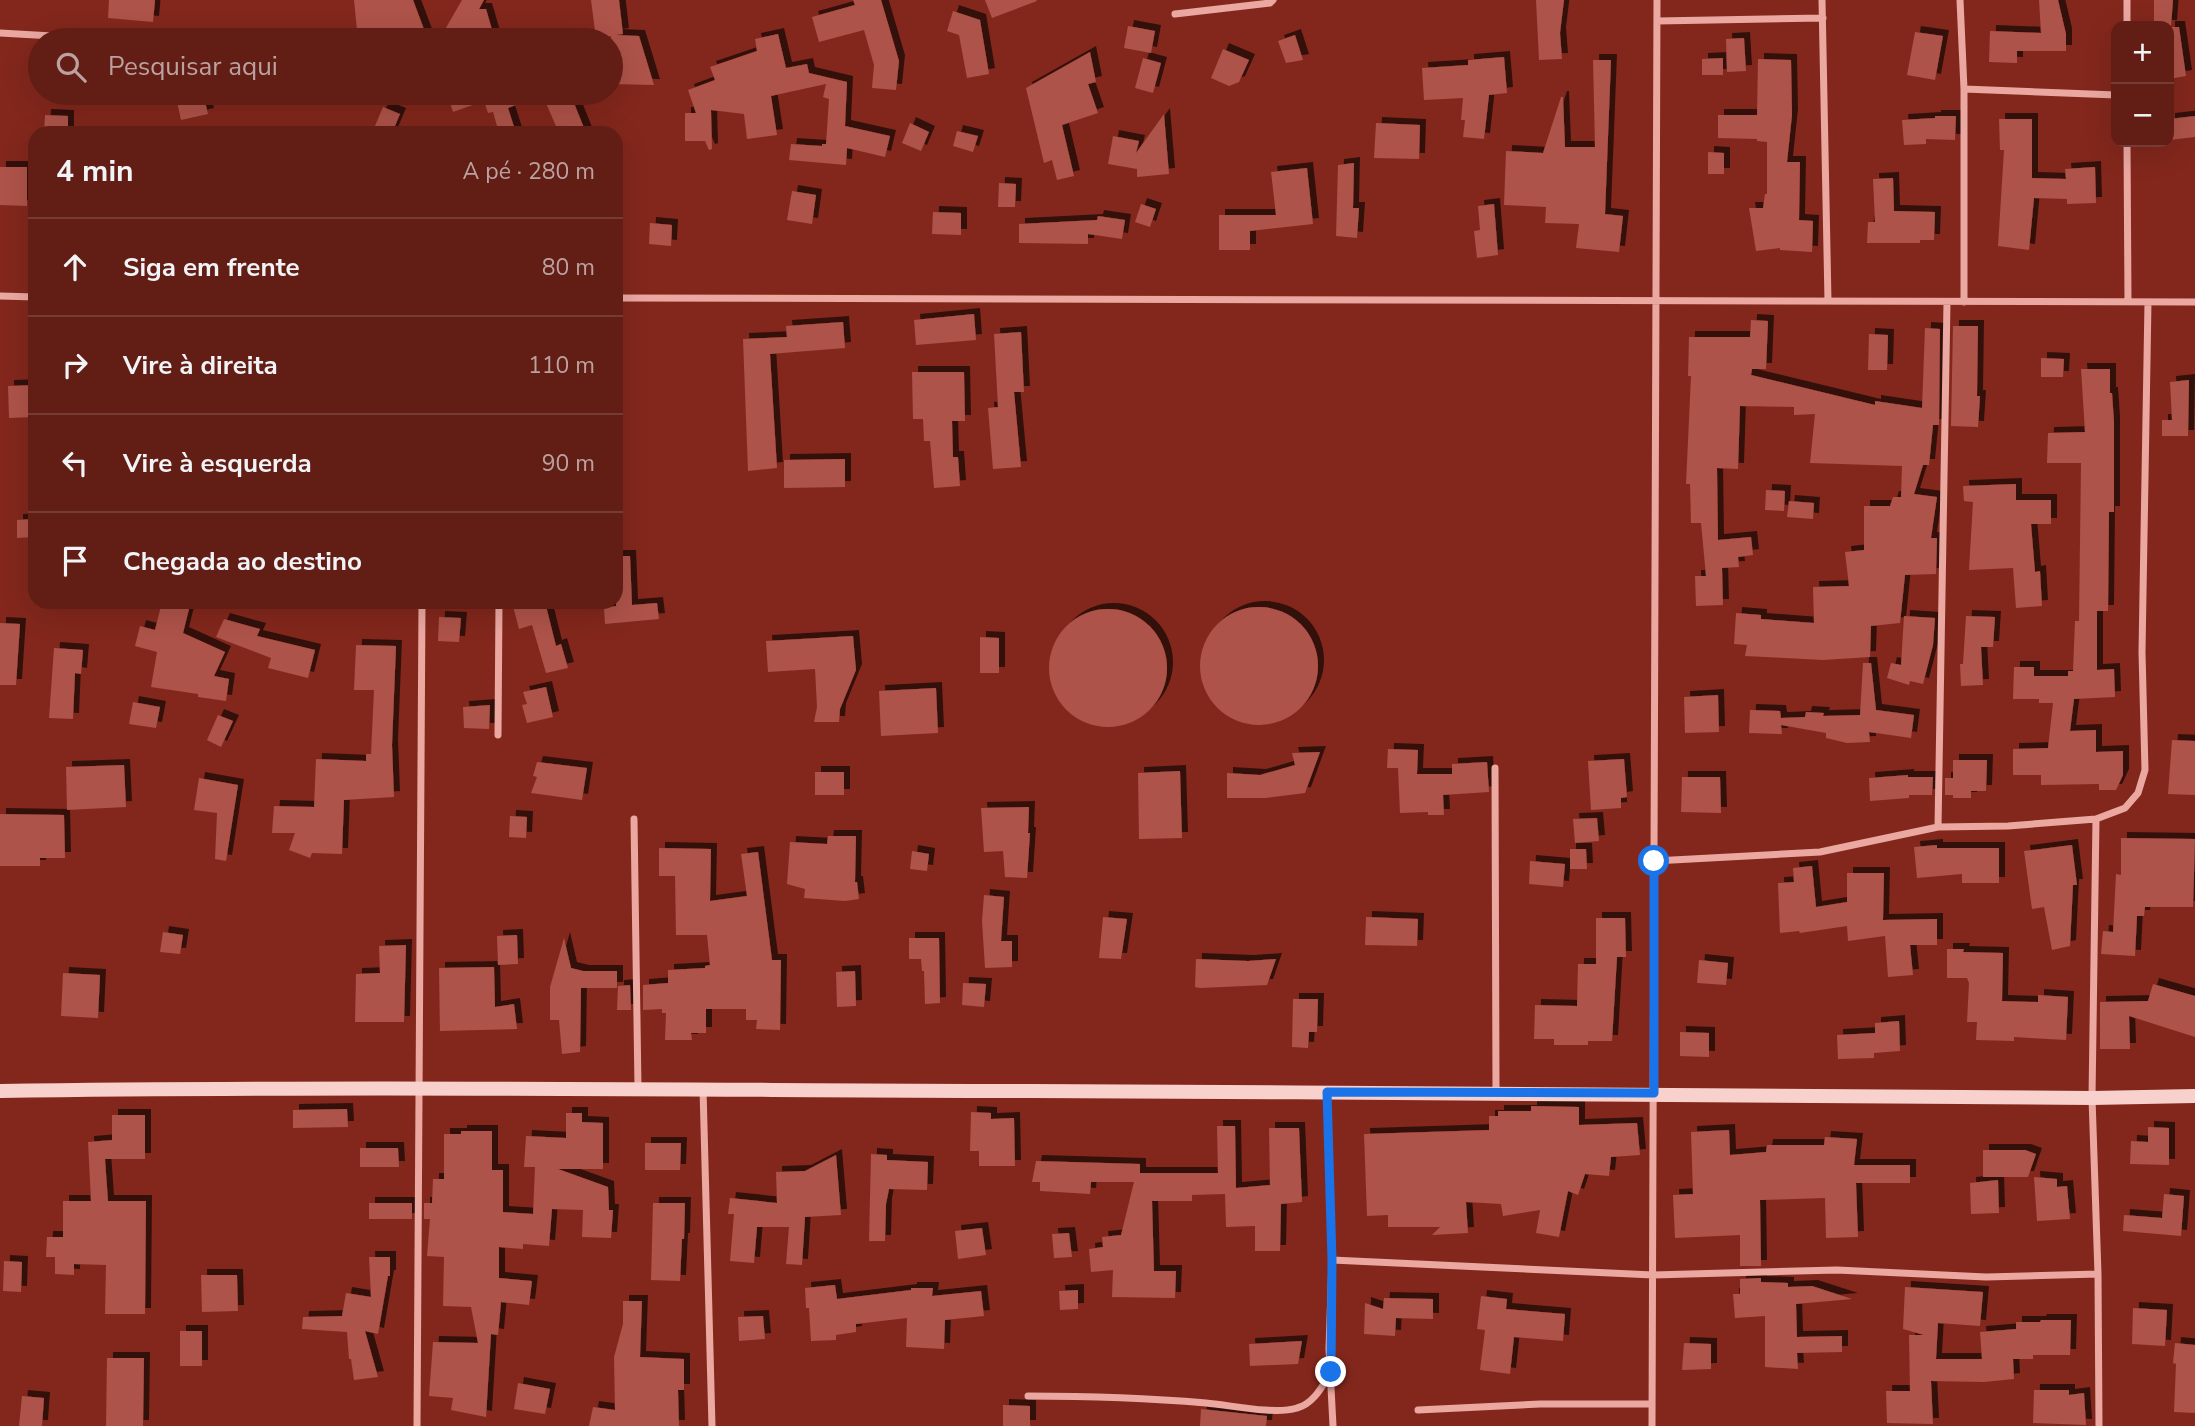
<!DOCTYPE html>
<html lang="pt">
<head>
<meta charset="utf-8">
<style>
	:root { --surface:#621d15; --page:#6b2a22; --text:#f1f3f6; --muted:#bba2a0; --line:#763b34 }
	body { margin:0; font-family:"Nunito Sans",sans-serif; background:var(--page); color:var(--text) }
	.controls { position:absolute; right:21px; top:21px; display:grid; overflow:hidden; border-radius:14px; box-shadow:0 7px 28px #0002 }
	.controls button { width:63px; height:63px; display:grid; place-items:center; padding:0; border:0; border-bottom:2px solid var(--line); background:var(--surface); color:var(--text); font:35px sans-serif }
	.stop { position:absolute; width:21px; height:21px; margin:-16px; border:5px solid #1a73e8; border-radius:50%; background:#fff }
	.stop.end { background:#1a73e8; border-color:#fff; box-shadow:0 2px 7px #0008 }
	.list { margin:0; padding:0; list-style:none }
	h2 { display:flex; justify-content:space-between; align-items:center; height:91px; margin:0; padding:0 28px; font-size:30px }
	h2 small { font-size:23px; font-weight:400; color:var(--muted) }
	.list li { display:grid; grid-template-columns:46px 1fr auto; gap:21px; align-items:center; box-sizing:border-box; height:98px; padding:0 28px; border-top:2px solid var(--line) }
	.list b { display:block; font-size:26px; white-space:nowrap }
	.list em { font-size:23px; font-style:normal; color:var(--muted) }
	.icon { flex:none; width:38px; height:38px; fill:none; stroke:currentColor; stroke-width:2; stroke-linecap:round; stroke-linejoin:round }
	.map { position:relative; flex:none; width:2195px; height:1426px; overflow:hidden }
	.search { position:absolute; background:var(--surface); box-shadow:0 7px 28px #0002; left:28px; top:28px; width:595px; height:77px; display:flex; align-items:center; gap:18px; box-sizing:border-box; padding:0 24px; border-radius:38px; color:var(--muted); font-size:26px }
	.panel { position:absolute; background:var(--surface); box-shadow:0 7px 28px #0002; left:28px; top:126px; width:595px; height:483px; border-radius:21px }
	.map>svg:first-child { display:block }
	.building { fill:#ae5249; filter:url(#shadow) }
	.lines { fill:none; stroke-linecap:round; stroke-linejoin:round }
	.street { stroke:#eaa8a1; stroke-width:7 }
	.secondary { stroke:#f8d1cd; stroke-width:14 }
	.route { stroke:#1a73e8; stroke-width:9 }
</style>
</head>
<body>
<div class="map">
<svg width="2195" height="1426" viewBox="0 0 2195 1426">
	<defs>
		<filter id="shadow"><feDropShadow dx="6" dy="-6" stdDeviation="0" flood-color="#0009"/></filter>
	</defs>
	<rect width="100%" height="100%" fill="#83271c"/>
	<!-- building -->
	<path class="building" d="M109,0H155L153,22L108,18Z
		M354,0H413L428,40H358Z
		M462,0H484L479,9H486L495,40H439Z
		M591,0H619L623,34L616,35L639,36L654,85L611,84V36L596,39Z
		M853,0H881L899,61L896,90L872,88L874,65L864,30L819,42L812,17L855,5Z
		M985,0H1036L1037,1L992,18Z
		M1536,0H1564L1560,33L1562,59L1539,60Z
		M2039,0H2058L2066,34V51H2017V63L1989,62L1990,31L2041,33Z
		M2154,0H2173L2171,26H2154Z
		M953,11L980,20L989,74L967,78L959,35L947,31Z
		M1128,26L1155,31L1151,53L1124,48Z
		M2169,27H2179L2186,76L2169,79Z
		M1915,32L1943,36L1935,80L1907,75Z
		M778,34L786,68L807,64L809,73L847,82L845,126L890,136L885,157L847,148L846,165L789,160L791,144L822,146V144H826L829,99L823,97L826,84L771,96L777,135L747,139L744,114L711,110L712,149L709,150L705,141H685V113H696L688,90L715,80L710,67L757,51L755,39Z
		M1295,35L1303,60L1286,63L1278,41Z
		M1744,38L1746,71L1727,72L1726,39Z
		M1223,49L1249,60L1239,82L1229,86L1211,78Z
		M1090,52L1096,82L1088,84L1098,113L1062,125L1074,176L1057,180L1052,160L1044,163L1026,88Z
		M1504,57L1507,93L1489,95L1484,139L1463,137L1465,120H1461L1463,98L1424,100L1422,68L1468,65V60Z
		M1143,58L1161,63L1153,93L1135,88Z
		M1723,58V75H1702V59Z
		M1758,59L1791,60L1792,115L1787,162H1800L1799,220L1813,221L1812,252L1780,250V248L1756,251L1749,208H1763L1765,194H1767V142L1757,141V139L1718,138V115H1757Z
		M1593,60H1611L1605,214L1623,216L1619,252L1576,248L1579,224L1545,223L1546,207L1504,205L1506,151L1543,153L1561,97H1563L1565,147H1595Z
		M175,93H203L208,114L181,120Z
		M447,93H544V94L508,108L516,133H499L493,112L488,113L484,101L453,112Z
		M565,93H570L586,133H559L545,101Z
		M383,107L400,114L392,133H372Z
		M1164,114L1169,174L1137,177V169L1108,164L1113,136L1139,141L1136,153Z
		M45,115L68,116V133H44Z
		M1935,116H1956L1955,140L1926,139V144L1904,145L1902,120L1935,118Z
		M2195,116V137L2169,140V119Z
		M1999,119H2032V178L2066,179L2065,169L2095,167L2096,203L2067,204V199L2034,198L2029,250L1998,246L2004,150H2000Z
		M910,123L929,132L921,151L902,143Z
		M1376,123L1420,125L1419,159L1374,158Z
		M957,131L978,136L973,152L953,146Z
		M1708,152L1724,153V174H1708Z
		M1354,163L1353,208H1359L1357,238L1336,236L1338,165Z
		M0,167H27V206L0,205Z
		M1307,168L1313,224L1250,231V250H1219V215H1276L1271,172Z
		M1893,178L1894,211L1935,212L1934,240H1920V243H1867L1868,222H1875L1873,179Z
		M999,183L1016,184L1015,207H998Z
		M792,191L816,195L812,224L787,220Z
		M1141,204L1156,209L1150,227L1135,222Z
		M1494,204L1498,255L1477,258L1474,231L1480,230L1478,206Z
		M933,212L961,213V235L932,234Z
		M1098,216L1125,220L1122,239L1088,234V244L1019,243V224L1097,220Z
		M650,223L672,225L671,246L649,244Z
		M974,314L976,340L916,345L914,320Z
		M1751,320L1768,321L1766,369H1752L1751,375L1875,405V401L1922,408L1925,328L1940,329L1939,425H1933L1929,465H1923L1914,494L1937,497L1931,538H1937L1936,574L1905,575L1900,623L1871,626L1870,657L1823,660L1745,656L1747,645L1734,644L1736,613L1761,615V619L1814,623L1813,587L1849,586L1845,552L1864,550V506H1890L1893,497H1901L1902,466L1810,463L1815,414L1794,415V407L1740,406L1738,469L1717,468L1718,540L1751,537L1753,555L1738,557L1739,567L1722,568L1723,605L1696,606L1695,576H1706L1701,523H1691L1690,484H1686L1691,376H1688L1689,337H1750Z
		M843,322L845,348L770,354L777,468L748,471L743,339L787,337L786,326Z
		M1953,326H1978L1977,396H1980L1978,427L1951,426Z
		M1021,332L1024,392H1014L1021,467L993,469L988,408L998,407L994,334Z
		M1869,334L1888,335L1887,370H1868Z
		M2041,358L2064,359L2063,377H2041Z
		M2081,369H2110V393H2112L2114,422V512H2109L2108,611H2097V670L2114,669L2115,697L2074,699L2070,731L2096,730V752L2123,751V775L2116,790H2099V784L2041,785V775H2013V749L2048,748L2053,703H2039V699H2013L2014,667H2034V676H2068V671H2073L2075,621H2079L2081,463H2047L2048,433L2085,432Z
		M912,372H964L965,421H952L953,457H958L960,486L934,488L930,441H924L923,419H913Z
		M2189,380L2188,436H2162V420H2172L2170,382Z
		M35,385V417L9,418L8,386Z
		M845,459V487L784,488V460Z
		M2016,484V500H2051V524H2031L2035,572L2040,571L2042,606L2016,608L2013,568L1969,570L1973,502L1964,501L1963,486Z
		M1766,490L1785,491L1784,511L1765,510Z
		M1789,501L1814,503L1813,519L1787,517Z
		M33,519L34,537L17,538V520Z
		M616,556H630L632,605L657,603L659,619L605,624L604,608L616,606Z
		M162,602L189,609L183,633L225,652L214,676L229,679L226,701L198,697V694L151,687L157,652L135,646L140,626L155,630Z
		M512,602H545L556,646L561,644L568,668L546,673L532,625L519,629Z
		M1200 666a59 59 0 1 1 118 0a59 59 0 1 1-118 0Z
		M1049 668a59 59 0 1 1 118 0a59 59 0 1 1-118 0Z
		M1904,616L1935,618L1933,645L1923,684L1910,681L1909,685L1887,678L1891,663L1901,665Z
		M1966,616L1995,617L1993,647H1981L1983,685L1961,686L1960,664H1963Z
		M439,617L461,618L459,642L438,641Z
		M224,619L260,629L257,636L315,650L308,678L268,668L271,658L216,637Z
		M0,623L20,624L16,685H0Z
		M853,636L856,670L840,709L839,722H814L817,707L815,669L768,672L766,641Z
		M980,637L999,638V673H980Z
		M356,645L396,646L392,745L394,797L344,800L342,854L312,853L310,858L289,850L295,833H272L274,806L314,807L316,759L366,761V754H371L374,690H354Z
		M54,648L83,650L81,674L75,673L73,719L49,718Z
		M1863,663H1871L1876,710L1914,715L1911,738L1869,732L1870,742L1847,743L1826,738V733L1781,725L1782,734L1749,733L1750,710L1780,711L1781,718L1805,717L1806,712L1824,713L1823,716L1860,715Z
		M546,687L553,717L527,723L522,705L527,704L523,692Z
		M936,688L938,733L881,736L879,691Z
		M1718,695L1719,732L1685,733L1684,697Z
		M133,702L160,707L156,728L129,724Z
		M490,705L489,729L464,728L463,707Z
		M218,715L233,721L221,747L207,740Z
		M2172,740L2195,741V795L2168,794Z
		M1388,749L1418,750L1417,774H1452V764L1487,762L1489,792L1443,795L1444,815H1428V812L1400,813L1398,768H1387Z
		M1320,752L1305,793L1265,798H1227V773L1260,775L1295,765L1292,753Z
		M1624,759L1627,797L1621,798V808L1591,810L1588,761Z
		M1953,760H1987L1986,791H1971V798H1953V795H1945V778H1953Z
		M537,762L587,768L582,800L531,793L537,777L533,776Z
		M124,765L126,807L67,810L66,767Z
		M1180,771L1182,838L1139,839L1138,773Z
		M815,772H844V795H815Z
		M1908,775V777H1933L1932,795H1909V798L1870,801L1869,778Z
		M1682,777H1720L1721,813L1681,812Z
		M199,778L238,785L226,861L215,859L217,813L194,810Z
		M1029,807L1028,833H1030L1027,878L1005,877L1003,851L984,852L981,808Z
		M0,814L64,815L65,858H40V866H0Z
		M510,816L527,817L526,838L509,837Z
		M1597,818L1599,841L1575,843L1573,819Z
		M828,836H856L855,882H857L859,899L845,901L804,898L805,889L787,884L790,842L827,844Z
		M2121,838L2195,839L2193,907H2145L2144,916H2137L2135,956L2101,954L2103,931L2113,932L2116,874L2121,875Z
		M1937,845V848H1999V883H1962V874L1917,878L1914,847Z
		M2072,845L2077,885H2073L2070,946L2052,950L2044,907L2032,909L2024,851Z
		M659,848L711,849L710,901L747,896L741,854L758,852L772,960H781L780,1030L756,1029L757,1020H746V1009H706V1033H691L692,1040H665L666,1013H662V1009L643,1010V985L668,983V970L705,968V966L710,965L707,935H676L675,876H659Z
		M1570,849H1586L1587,869H1570Z
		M912,851L929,854L927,871L910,869Z
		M1530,861L1565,864L1563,887L1529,884Z
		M1812,866L1816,907L1847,902V873H1884L1883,920L1937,919V945H1910L1913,975L1888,977L1885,936L1848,941L1847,926L1800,933L1799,931L1780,933L1778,883L1794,882L1793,868Z
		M984,895L1004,897L1001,941H1012V967L985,968L982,921Z
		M1103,917L1127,919L1121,959L1099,958Z
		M1366,917L1418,919L1417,946L1365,945Z
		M1596,918H1625L1626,957H1617L1612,1041H1588V1045H1554V1039H1534L1535,1005L1577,1006L1578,964H1596Z
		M163,932L183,935L180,954L160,952Z
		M517,935L518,964L498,965L497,936Z
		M564,938L571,968L583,971H617V988H581L580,1052L562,1054L559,1020H550V987Z
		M909,938H939L940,1003L925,1004L924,971H922L921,959H909Z
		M406,945L404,1022H355L356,974L380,973L379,946Z
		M1947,949H1964L1963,952L2003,953L2002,1001L2038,1002V995L2068,997L2066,1040L2014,1037V1041L1976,1040L1977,1022H1967L1969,983L1967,978H1947Z
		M1196,959L1248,961L1276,959L1267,985L1200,988L1195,987Z
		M1699,960L1728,963L1726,985L1697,983Z
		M494,967L495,1007L514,1004L517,1029L440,1031L439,968Z
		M855,971L856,1006L837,1007L836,972Z
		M63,973L100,975L98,1018L61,1016Z
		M963,983L986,984L984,1007L962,1005Z
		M2153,984L2195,996V1037L2129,1016L2130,1049H2100V1002L2148,1001Z
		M630,985L631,1010H617L618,986Z
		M1293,999H1318L1317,1032H1309L1308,1048L1292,1047Z
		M1899,1021L1900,1051L1874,1053V1058L1838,1059L1837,1035L1875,1033V1023Z
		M1680,1032L1709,1033V1057L1680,1056Z
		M1531,1106L1579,1107V1125L1637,1123L1640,1155L1611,1157L1609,1176L1585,1174L1578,1195L1568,1191L1559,1237L1536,1233L1540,1210L1503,1216L1501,1204L1466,1202L1468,1233L1432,1235L1440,1227H1388V1215L1367,1216L1364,1134L1489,1130V1116H1498V1111H1531Z
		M347,1109L348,1127L293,1128V1110Z
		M971,1112L991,1113V1119L1014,1118L1015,1166H979V1151H970Z
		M566,1113H582V1122L603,1123V1169H558L608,1187L609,1210H613L611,1238L582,1237L583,1210L552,1209L549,1246L523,1244V1249L499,1247V1278L532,1281L529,1305L501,1302L498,1335L491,1334L486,1417L451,1410L453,1398L429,1396L433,1342L478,1343L471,1307L443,1306L444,1257L427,1256L430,1219H424V1203H432L433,1179H444V1134H461V1131H492V1170H503V1212L533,1214L535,1167H524L526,1136L566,1138Z
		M112,1115H145V1159H105L108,1201H146L145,1314H105L106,1265L74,1264V1275L55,1274V1257H46L47,1237H63V1201H91L88,1142L112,1140Z
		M1217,1126H1235L1236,1188L1270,1185L1269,1128H1299L1302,1202L1281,1204L1280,1251H1255V1226L1226,1227L1225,1194L1192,1195V1201H1152L1154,1271H1176L1175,1298L1112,1297L1113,1270L1091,1272L1089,1249L1103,1247L1102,1237L1121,1235L1134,1182H1091L1090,1194L1040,1191V1182H1032L1036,1161L1140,1164V1173H1218Z
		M2148,1127L2169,1128V1165L2130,1164L2131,1141L2148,1142Z
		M1729,1130L1730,1155L1766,1152L1767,1145H1824L1825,1137L1857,1139L1854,1165H1910V1183H1856L1858,1237L1826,1238L1825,1198L1760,1200L1761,1266H1740V1235L1675,1238L1673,1195L1693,1194L1691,1132Z
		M645,1143H681L680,1170H645Z
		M360,1148H398L399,1167H360Z
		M1983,1150H2025L2036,1154L2028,1177H1983Z
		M871,1154L887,1155V1160L928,1162L927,1190L889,1189L886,1204L885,1241H869Z
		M836,1155L841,1215L805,1217L802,1265L786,1264L789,1227H757L754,1263L730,1261L734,1214H728L730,1198L777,1203L776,1172L805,1171Z
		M2034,1177L2057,1179V1187L2067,1186L2070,1219L2037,1221Z
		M1998,1180L1999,1213L1971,1214L1970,1183Z
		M2164,1194L2184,1196L2181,1236L2123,1231L2124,1215L2162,1218Z
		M369,1203H412V1219H369Z
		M653,1203H685L684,1239H682L680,1281L651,1280Z
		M982,1228L986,1255L958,1259L955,1231Z
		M1069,1233L1072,1257L1054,1258L1052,1234Z
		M369,1257H390V1276H388L378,1334L365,1331L378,1377L354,1380L351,1359H349L347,1332L302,1329L303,1317L342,1316L346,1293L371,1297Z
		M4,1261L22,1262L21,1292L3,1291Z
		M201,1275H237L238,1311L202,1312Z
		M1761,1278V1282L1788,1283V1287L1812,1286L1852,1299L1796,1304L1797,1337L1842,1336V1352L1797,1353L1798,1369L1765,1367V1316L1735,1318L1733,1294H1740V1279Z
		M835,1285L837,1299L911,1290V1288H933L932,1296L981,1291L984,1316L945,1320L944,1349L906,1347L907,1318L856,1324V1332L836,1335V1340L811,1341L809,1308H806L805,1288Z
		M1905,1287L1983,1292L1980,1326L1938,1323L1936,1359H1982L1980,1332L2016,1329V1322H2040L2041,1320H2071L2070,1355H2033V1359H2013L2014,1379L1984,1382L1931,1381L1933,1424L1887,1423L1886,1391H1910L1909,1335H1924L1903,1329Z
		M1078,1290V1309L1060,1310L1059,1291Z
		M1481,1296L1507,1299L1506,1309L1565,1314L1563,1341L1514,1337L1510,1374L1480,1370L1485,1330L1477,1329Z
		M1384,1298L1433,1299V1319L1396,1318L1395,1336L1364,1334L1365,1303L1383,1309Z
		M623,1301H642L640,1357L684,1359V1390H678L679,1426H589L593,1407L615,1410L614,1357L623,1324Z
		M2133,1308L2167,1310L2165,1346L2132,1344Z
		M763,1316L765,1339L739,1341L738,1317Z
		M180,1331H202V1366H180Z
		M1302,1341L1298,1364L1250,1366L1249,1344Z
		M1684,1343L1711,1344V1369L1682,1370Z
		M2175,1343L2195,1345V1413L2174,1412L2176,1364L2173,1363Z
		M107,1358H144L143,1426H106Z
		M518,1383L550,1389L545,1414L514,1409Z
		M2034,1390H2069V1395L2084,1393L2086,1425L2033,1423Z
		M22,1396L44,1398L42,1426H19Z
		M1003,1405L1030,1406V1426H1003Z
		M1201,1409L1267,1416L1266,1426H1200Z"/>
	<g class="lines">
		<!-- street -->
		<path class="street" d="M1822,0L1828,301
			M1960,0L1964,89V302
			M1175,14L1270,3L1273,0
			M1657,21L1823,18
			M2127,26V0
			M0,33L123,40
			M1964,89L2116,95
			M2127,142L2128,302
			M0,296L35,297
			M616,298L2195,302
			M498,735L499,602
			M1495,768L1496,1092
			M634,819L638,1088
			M2096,819L2092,1098L2098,1274L2099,1426
			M1938,827L1947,302
			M1654,861L1820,852L1938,827L2008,826L2096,819L2125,808L2138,793L2145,770L2142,652L2148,302
			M703,1089L712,1426
			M1327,1093L1332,1260L1329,1349L1333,1426
			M1332,1260L1653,1275L1837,1270L1986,1277L2098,1274
			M1028,1396C1088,1396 1147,1398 1206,1403C1230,1405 1274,1415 1297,1408C1313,1404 1322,1387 1330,1374
			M1418,1410L1540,1404H1652
			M417,1426L422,602
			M1652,1426L1657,0"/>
		<!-- secondary -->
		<path class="secondary" d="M0,1091C343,1086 687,1090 1030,1091C1384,1093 1738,1094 2092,1098L2195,1096"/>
	</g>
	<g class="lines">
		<!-- route -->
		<path class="route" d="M1331,1372L1332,1260L1327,1092L1654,1093V861"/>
	</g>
</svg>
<div class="controls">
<button>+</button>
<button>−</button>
</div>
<div class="stop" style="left:1654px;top:861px"></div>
<div class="stop end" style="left:1331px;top:1372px"></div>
<div class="search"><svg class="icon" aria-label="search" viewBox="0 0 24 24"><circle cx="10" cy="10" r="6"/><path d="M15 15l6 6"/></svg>Pesquisar aqui</div>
<section class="panel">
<h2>4 min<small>A pé · 280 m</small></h2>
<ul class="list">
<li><svg class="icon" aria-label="ahead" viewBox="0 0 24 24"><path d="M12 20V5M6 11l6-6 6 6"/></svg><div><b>Siga em frente</b></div><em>80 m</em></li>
<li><svg class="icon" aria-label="right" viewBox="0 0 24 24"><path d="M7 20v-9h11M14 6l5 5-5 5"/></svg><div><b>Vire à direita</b></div><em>110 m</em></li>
<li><svg class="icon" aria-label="left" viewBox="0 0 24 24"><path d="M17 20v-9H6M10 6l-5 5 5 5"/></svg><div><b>Vire à esquerda</b></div><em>90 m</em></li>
<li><svg class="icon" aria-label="arrive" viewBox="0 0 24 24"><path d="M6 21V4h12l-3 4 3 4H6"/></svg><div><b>Chegada ao destino</b></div></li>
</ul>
</section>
</div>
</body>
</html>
